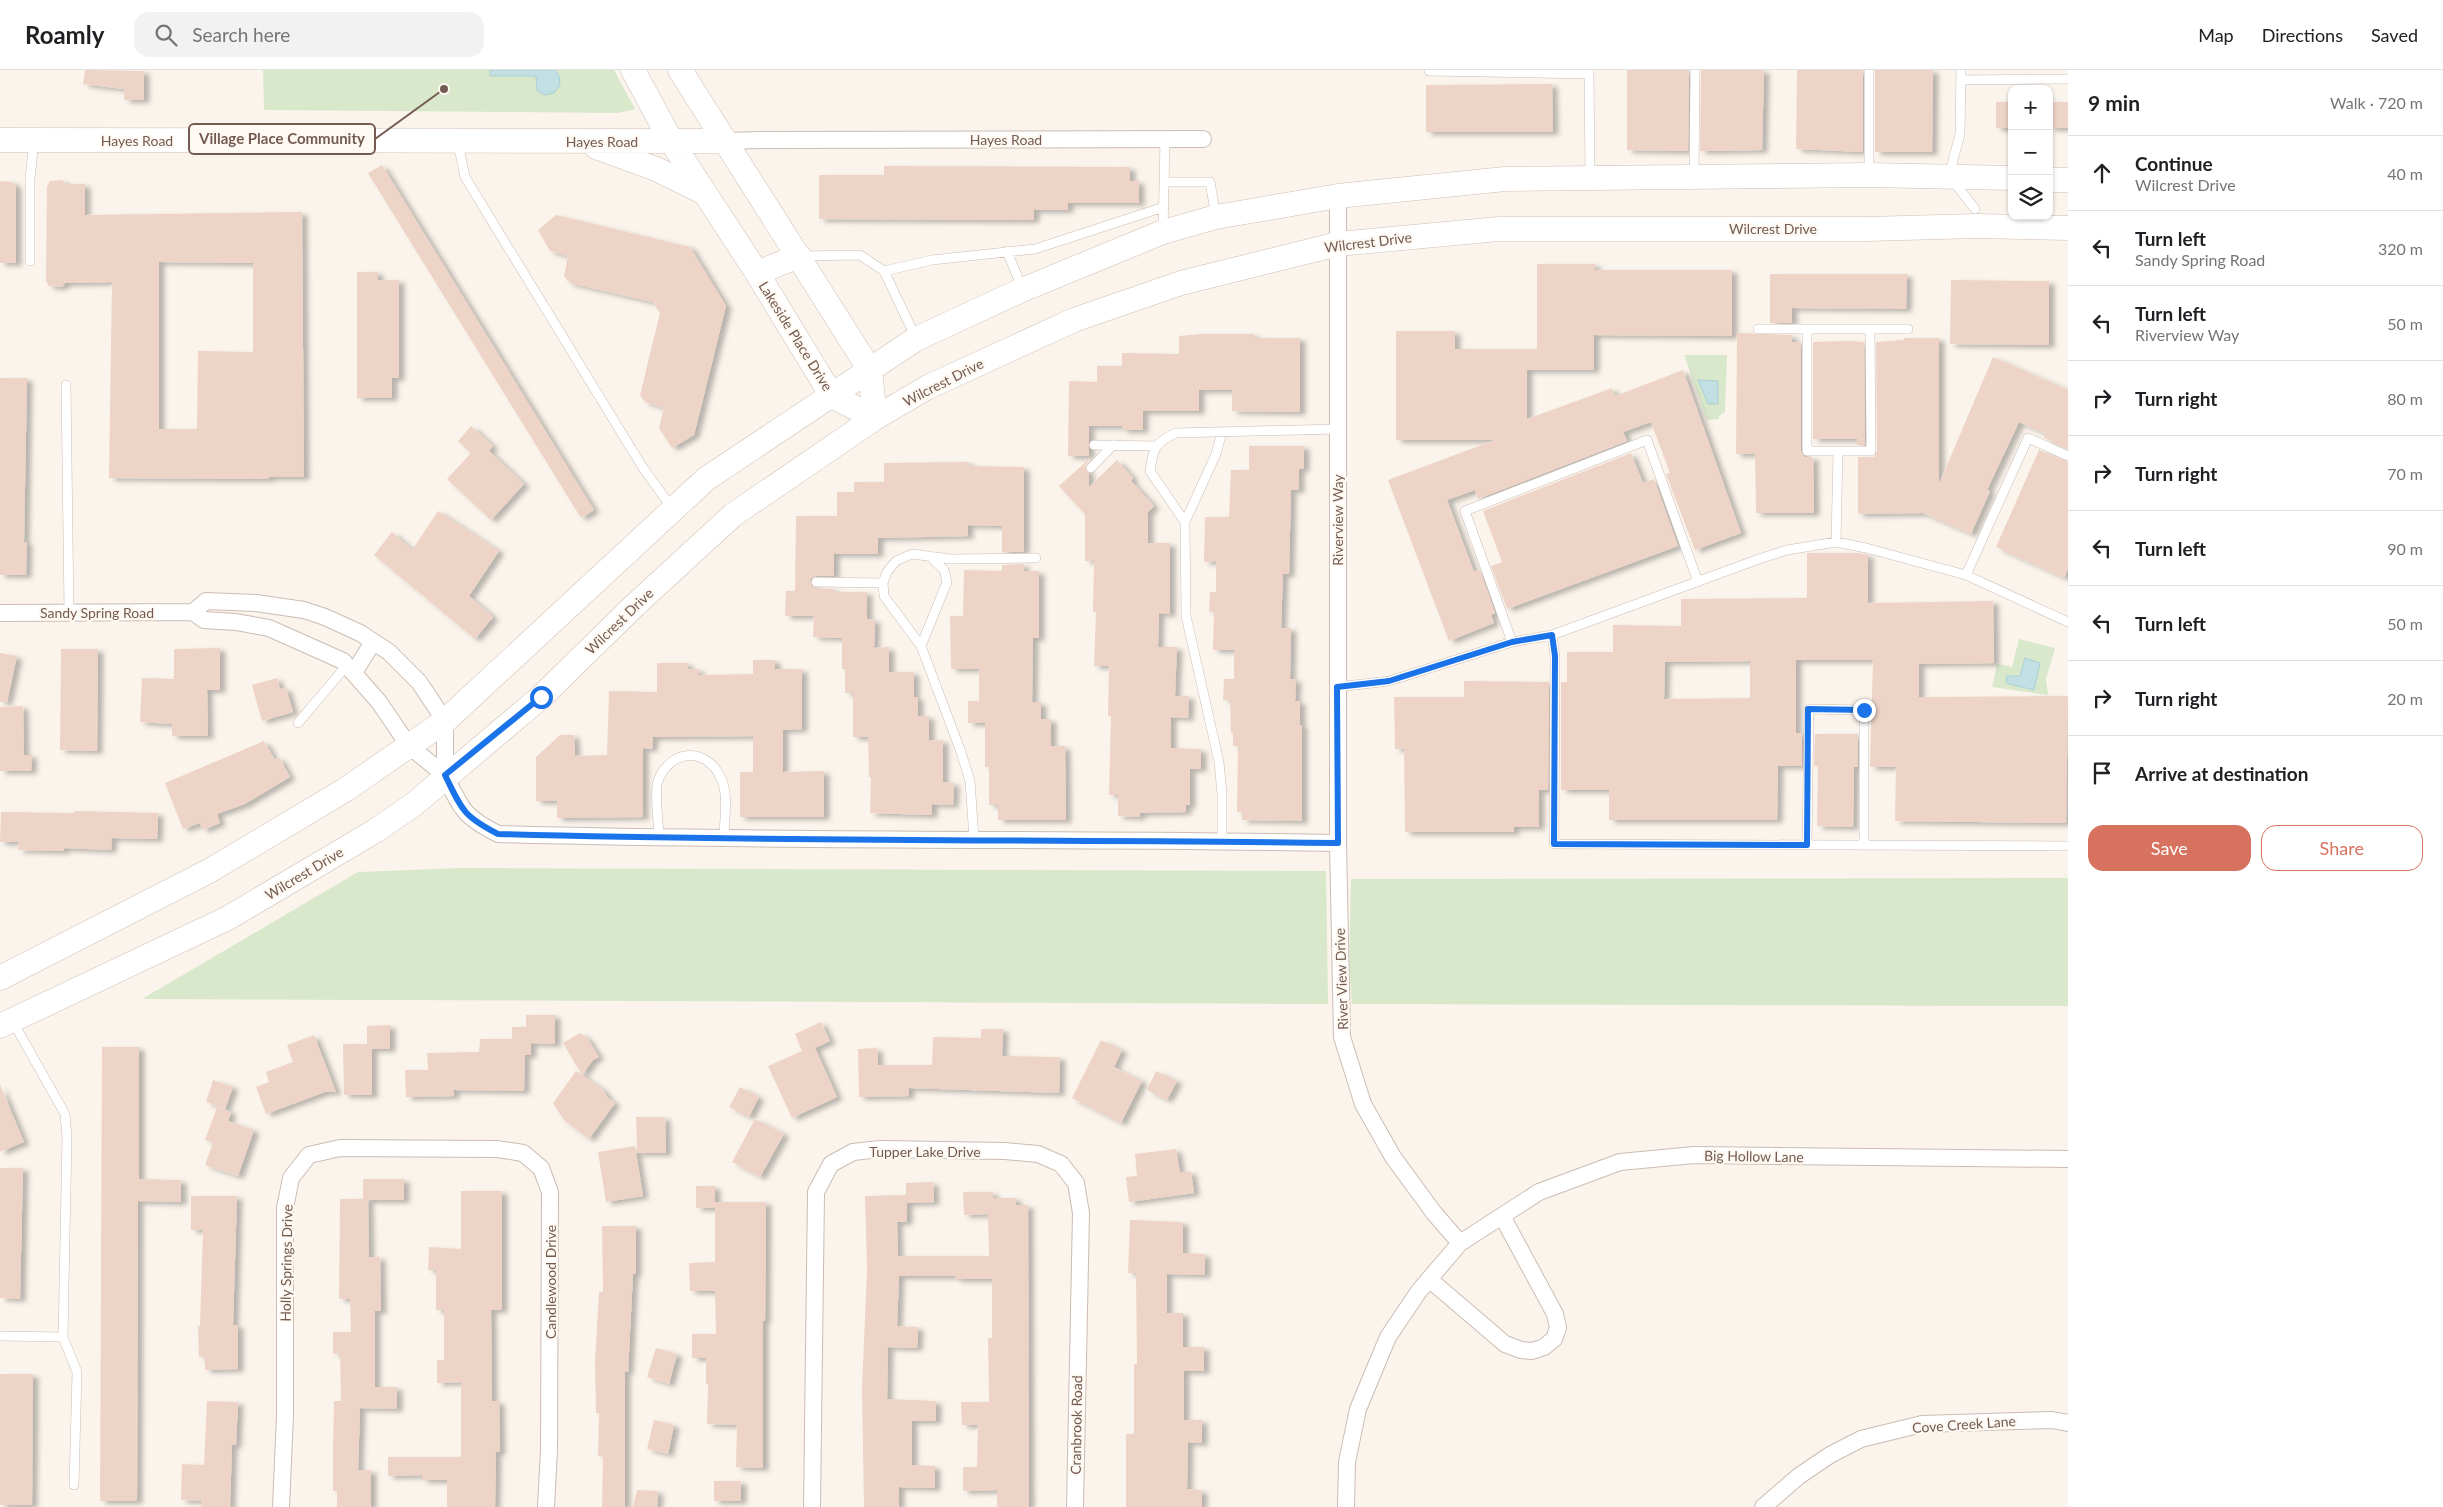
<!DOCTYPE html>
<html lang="en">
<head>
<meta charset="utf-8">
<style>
	:root { --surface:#fff; --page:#f2f2f2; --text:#202124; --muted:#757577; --line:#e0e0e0; --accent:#d7725f }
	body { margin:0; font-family:Lato,sans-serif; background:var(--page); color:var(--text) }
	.controls { position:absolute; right:15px; top:15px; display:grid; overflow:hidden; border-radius:10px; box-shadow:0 1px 4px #0004 }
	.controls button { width:45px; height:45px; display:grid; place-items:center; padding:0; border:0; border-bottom:1px solid var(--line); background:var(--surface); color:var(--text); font:25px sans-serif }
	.stop { position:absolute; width:15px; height:15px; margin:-11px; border:4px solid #1a73e8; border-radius:50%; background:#fff }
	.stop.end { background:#1a73e8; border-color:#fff; box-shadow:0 1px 5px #0008 }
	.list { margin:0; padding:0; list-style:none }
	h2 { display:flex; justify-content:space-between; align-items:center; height:65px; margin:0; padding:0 20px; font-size:21px }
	h2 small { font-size:16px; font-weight:400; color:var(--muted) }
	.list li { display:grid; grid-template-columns:32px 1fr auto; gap:15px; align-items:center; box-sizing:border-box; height:75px; padding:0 20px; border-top:1px solid var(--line) }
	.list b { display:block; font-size:19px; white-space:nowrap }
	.list p { margin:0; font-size:16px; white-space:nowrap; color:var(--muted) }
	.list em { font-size:16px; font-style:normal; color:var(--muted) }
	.actions { display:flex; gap:10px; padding:15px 20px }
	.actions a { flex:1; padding:11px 0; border:1px solid var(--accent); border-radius:15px; text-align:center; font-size:18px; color:var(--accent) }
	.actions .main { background:var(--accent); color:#fff }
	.icon { flex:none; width:28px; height:28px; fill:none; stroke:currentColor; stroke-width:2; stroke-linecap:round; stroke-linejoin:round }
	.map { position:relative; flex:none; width:2068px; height:1437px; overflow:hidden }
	header { display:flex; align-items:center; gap:30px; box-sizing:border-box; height:70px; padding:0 25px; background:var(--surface); border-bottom:1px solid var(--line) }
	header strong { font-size:24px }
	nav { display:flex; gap:28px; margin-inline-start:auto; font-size:18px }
	.search { width:350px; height:45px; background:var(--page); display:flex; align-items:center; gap:12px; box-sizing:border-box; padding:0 18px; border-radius:15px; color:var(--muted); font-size:19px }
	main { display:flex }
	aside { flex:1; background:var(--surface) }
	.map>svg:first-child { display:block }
	.green { fill:#d9e8cb }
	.water { fill:#c2e0e3; stroke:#a9d0d4 }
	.building { fill:#eed4c7; fill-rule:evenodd; filter:url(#shadow) }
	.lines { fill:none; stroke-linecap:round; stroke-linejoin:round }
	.lane-casing { stroke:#ccbcb3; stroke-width:10 }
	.street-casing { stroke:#ccbcb3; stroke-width:18 }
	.secondary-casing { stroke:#d1beb3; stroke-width:25 }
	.lane { stroke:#fff; stroke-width:9 }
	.street { stroke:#fff; stroke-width:16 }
	.secondary { stroke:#fff; stroke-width:24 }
	.route { stroke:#1a73e8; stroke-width:6 }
	.labels { text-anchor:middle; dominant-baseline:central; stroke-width:4.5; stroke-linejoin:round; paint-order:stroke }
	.street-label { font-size:14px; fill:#745b51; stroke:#fef9f3 }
	.leader { fill:none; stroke:#745b51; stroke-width:2 }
	.callout-dot { fill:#745b51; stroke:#fef9f3; stroke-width:2 }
	.callout { fill:#fef9f3; stroke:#745b51; stroke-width:2 }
	.callout-label { font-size:15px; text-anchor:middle; font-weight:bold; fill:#745b51 }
</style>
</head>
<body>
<header>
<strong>Roamly</strong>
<div class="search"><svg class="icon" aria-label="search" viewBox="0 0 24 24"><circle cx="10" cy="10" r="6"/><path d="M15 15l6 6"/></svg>Search here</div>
<nav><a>Map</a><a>Directions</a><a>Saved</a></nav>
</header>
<main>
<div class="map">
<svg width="2068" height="1437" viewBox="0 0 2068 1437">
	<defs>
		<filter id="shadow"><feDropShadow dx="5.5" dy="3" stdDeviation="2.5" flood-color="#0004"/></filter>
	</defs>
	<rect width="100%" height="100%" fill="#fbf4ec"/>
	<!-- green -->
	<path class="green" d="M263,0H614L635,39L618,43L264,40Z
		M1684,285H1727L1725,342L1719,346V349L1707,350Z
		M2019,569L2055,578L2046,609L2048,625L1992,617L1997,594L2012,597Z
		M461,798L1326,801L1328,934L142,929L358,802Z
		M2068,808V936L1352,934L1349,897L1351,809Z"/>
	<!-- water -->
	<path class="water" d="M490,0H555L559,6L560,15L554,23L545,25L537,21L536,6H490Z
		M1698,310L1718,311V334H1708Z
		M2025,588L2040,593L2034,620L2009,614L2006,612L2007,606H2020Z"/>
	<!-- building -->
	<path class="building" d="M85,0L144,1V30H124V19L83,14Z
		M1627,0H1689L1688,81L1627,80Z
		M1701,0H1764L1762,80L1700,81Z
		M1797,0H1863V82L1796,79Z
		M1875,0H1933L1932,82H1875Z
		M1552,14L1553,62H1426V15Z
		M1996,32H2012V58H1996Z
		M2049,32H2068V58H2049Z
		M382,95L594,440L581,448L368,103Z
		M884,96L1130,97V111H1139V133H1068V140H1034V150L819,149V105H884Z
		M62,110L66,114H85V145L302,142L304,407H269V409L109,408L112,212L65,213L62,217L49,216L46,211L47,116L50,111ZM159,192L253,193V282L198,281L197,359H159Z
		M0,111L13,112L16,117V193H0Z
		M556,145L690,177L726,236L694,365L672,378L659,358L664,338L645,332L640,325L660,243L653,232L570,213L564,206L568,186L550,181L538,160Z
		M1537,194H1595V200H1732V266L1594,265V300H1527V349L1612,318L1615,326L1683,300L1741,463L1695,480L1666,404L1670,403L1651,352L1623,362L1627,371L1478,429L1475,420L1447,430L1474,502L1480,500L1495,543L1491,545L1494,553L1449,571L1388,410L1495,370H1396V261H1455V279H1537Z
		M357,202H378V210H399V308H392V328H357Z
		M1770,204H1907L1906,239L1792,238V253H1770Z
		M1951,210L2049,211V275L1950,274Z
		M1737,263L1792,265V272H1801V381L1804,387H1813L1814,443H1756L1755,384H1736Z
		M1202,264H1254V268H1300V342L1232,341V320H1199V341H1143V360H1122V356H1089V386H1068L1069,311L1097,312V296H1122V283L1179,284V266Z
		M1904,268H1939V414L1993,287L2068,320V379L2044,368L2046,364L2019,352L1987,420L1990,421L1971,464L1923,443L1858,444V387H1874L1877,381L1876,272L1904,270Z
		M1850,271L1864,272L1865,375H1857V369H1813V272Z
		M0,308H27L24,472H27L26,505H0Z
		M471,356L493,376L489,381L524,414L491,450L447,409L471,383L458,371Z
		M1249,376H1304V399H1299V420H1291L1289,504H1283L1281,558H1291L1290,609H1296L1295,631H1300V655H1302V751L1242,750V742H1237L1238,676H1233V663H1231L1230,630H1223L1224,609H1234V580H1213L1214,542H1209L1210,522H1216V491L1204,492L1205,447H1229L1231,400H1249Z
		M2039,380L2068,392V499L2064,508L1996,477Z
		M1631,383L1643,413L1654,409L1678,476L1507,539L1491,496L1502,492L1483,441Z
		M1089,389L1085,397L1089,404V417L1117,390L1133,408L1131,411L1154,436L1148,442V473H1170V544L1159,543L1158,577H1177L1175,626H1189L1188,648L1171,647V678L1201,679V699H1190V735H1186V742L1140,743V747L1118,746V725H1109L1111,646H1108L1109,596H1094L1096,542H1093L1094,491H1085V444L1059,416Z
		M969,392V396L1024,397V482H1002V456L968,455V466L878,468V484H834V506H816L810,509L811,515L815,518L834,519V522H867V549L875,550L874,578L889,577V602H914V627H918V646H929V671L943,670V712L954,713L953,735L932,734V745L870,743L871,707H869L868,667H853V623H845V599H842V568L813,567L814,546H785L786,521H795L796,446H837V422H854V412H884V393Z
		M438,441L499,481L469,526L493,547L475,569L374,485L392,462L412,480Z
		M1807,483H1858L1868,485V533L1993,531L1994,593L1919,594V627L2068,626L2066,753L1895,751L1896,697H1870L1873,590H1796V663H1802V696H1778L1777,750H1609V720H1561V612H1567V582H1613V555L1681,556V529L1807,528ZM1750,591V628L1664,629L1665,592Z
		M1024,494V501H1039V568H1033L1032,632H1041V649H1051V676H1065L1066,750H998V735H989V697H985V653H968V631H979V599H951L950,546H963L964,500L1002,501V495Z
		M220,578V620H207L208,666H172V654L140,652L142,608L174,609V579Z
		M61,579H98L97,681L60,680Z
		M0,583L17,586L7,632H0Z
		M753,590H775V599H802V659L783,660V702L824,701V747H740V702H753V666L653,667L652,679L643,678V747L557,748V731H536V687L560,665H574L575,686L607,685L609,621L657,622V593H688V599H699V605L753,604Z
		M277,608L280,619L286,618L293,642L262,651L252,615Z
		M1464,611L1549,612L1548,720H1539V757H1514V762H1405L1404,679H1395L1394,627H1464Z
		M23,636L24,685H32L31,701H0V637Z
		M1815,664H1858V697H1854L1853,757L1817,756L1818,696H1814Z
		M264,671L275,690L279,687L290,707L245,734L217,744L220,753L203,760L200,753L183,759L165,713Z
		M74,741L158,743L157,769L112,768L111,780L64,778V781L18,780L19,772H0L1,742L74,743Z
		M526,945H555V974L531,973V985H525L524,1021L454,1020V1026L406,1027L405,1000H428L427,983L479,982L480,969H512V957H526Z
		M821,952L830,971L815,978L837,1027L792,1048L768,996L802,981L795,964Z
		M390,955V979H372V1025H344L343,974H367V956Z
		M981,959H1003L1002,986L1060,987L1059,1023L909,1018V1026L859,1027L858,979L877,978L878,995H932L933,967L981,968Z
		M580,963L587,968L599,987L593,990L582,1005L563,973Z
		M314,965L336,1022H325L266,1044L256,1017L269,1012L266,1002L293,992L287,975Z
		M1101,970L1122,980L1114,997L1142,1011L1121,1053L1072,1028Z
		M102,977H139V1109L181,1110V1132L138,1131L137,1431H100Z
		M576,1001L603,1020L608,1028L615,1033L589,1069L564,1050L553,1033Z
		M1156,1001L1177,1011L1167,1030L1147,1020Z
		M213,1010L233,1017L225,1039L206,1032Z
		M0,1015L24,1072L0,1082Z
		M740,1017L759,1027L749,1047L729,1037Z
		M217,1037L231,1042L228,1051L254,1060L238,1106L205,1095L213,1073L205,1070Z
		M636,1047H665L666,1083H637Z
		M755,1049L784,1064L760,1107L732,1092Z
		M635,1076L643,1126L606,1132L598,1082Z
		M1176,1079L1180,1103L1191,1101L1194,1123L1129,1132L1126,1107L1137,1106L1135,1084Z
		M0,1098H23L20,1229L0,1228Z
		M363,1109H404V1130H368L369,1187H380L381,1241H375V1317H397V1339L360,1338L358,1400H371V1437H337V1421H333V1381L334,1331H341L340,1283L333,1284V1262H351L350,1229H339L340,1129H363Z
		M933,1112L934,1132L907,1133V1152H897L898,1186H989L988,1144L964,1145L963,1122H993V1128H1016V1135H1028L1029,1437H997V1420L963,1421V1397H977L978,1355H962L961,1332H989L988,1268H992V1209H955V1206H899L897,1256L918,1257L917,1278L888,1277L887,1329L936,1331V1351H912V1395L935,1396V1418L899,1417V1437H864L862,1319L867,1200L865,1126L906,1125V1113Z
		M696,1116H715V1132H766L765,1251H763V1398L736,1397L737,1355L707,1354L708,1314H706V1288H692V1264H716L715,1221H690L689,1193L715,1192V1138H696Z
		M461,1121H502V1240H491L492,1331H499L500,1382H496L495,1437H447V1410H422V1405L388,1406V1387H461V1312L437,1313V1290H444V1240H436V1200H428L429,1177L461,1179Z
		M191,1126H237L233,1255H238V1299L205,1300V1287H199L198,1256H200L203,1160H191Z
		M1130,1150L1183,1152V1183L1205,1184V1205L1167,1204V1243H1183V1277H1204V1301H1184V1350H1202V1373L1188,1372L1187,1419L1202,1420V1437H1126V1364H1134V1294H1137L1136,1203H1128Z
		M602,1156H636V1204H633L628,1302L625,1301V1437H602L603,1387L598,1386L599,1343H596L595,1291L599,1222H603Z
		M656,1278L677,1284L669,1314L647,1307Z
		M0,1304H33L32,1435H0Z
		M207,1331L238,1332L236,1375H232L230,1437H201L202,1431L181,1430L182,1394L204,1395Z
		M654,1350L674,1355L668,1384L647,1379Z
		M714,1411H741V1431H714Z
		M637,1420L658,1421L657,1437H633Z"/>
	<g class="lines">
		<defs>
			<path id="lane" d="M1589,0L1590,107
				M1961,0L1960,64L1949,106L1975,139
				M1429,1L1589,4
				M1961,10L2068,9
				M458,73L465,107L643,398L672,438
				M1869,105V0
				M1694,106L1695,0
				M1164,112H1210L1216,147
				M1163,162L1165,69
				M1007,181L1022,218
				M801,186L860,185L884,201L916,268
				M30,191V109L34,70
				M884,201L932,190L1035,179L1164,137
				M1758,259H1908
				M1807,259V381H1871L1870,259
				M66,315L69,542
				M1094,375L1157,376
				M1091,398L1113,375
				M1185,452L1216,384L1222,362
				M1836,472L1838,382
				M1966,505L2028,368L2068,386
				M816,512L883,513
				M1552,565L1555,586L1554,774L2068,776
				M1512,572L1465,441L1647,370L1698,512
				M921,576L947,512L944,500L930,486
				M1337,617L1389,611L1512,572L1552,565L1759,489L1787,480L1836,472L1866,478L1966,505L2068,552
				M298,653L347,595
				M659,769C659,754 654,724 658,711C670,679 706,676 721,708C729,725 724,751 724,769
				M974,769L970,711L961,682L921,576L884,526L883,513L887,502L896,491L912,484L951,489L1036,488
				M1222,772V724L1219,692L1186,546L1185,452L1150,401C1153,379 1155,372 1176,363L1337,359
				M1807,775L1809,639L1864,640V775
				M13,952L65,1044L67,1067L63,1267L77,1302L74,1415
				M0,1266L63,1267"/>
			<path id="street" d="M726,71L760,70L1203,69
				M1338,126V773L1342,967L1363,1034L1393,1087L1434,1143L1460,1173
				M0,543L193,542L204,550L236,552L269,558L343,591L379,632L409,676L445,705V651L419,612L389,582L360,563L325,547L304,540L256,533L206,531L193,542
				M355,601L373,572
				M445,705C462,740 463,746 498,764C778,772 1058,768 1338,773
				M1429,1209L1505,1274L1521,1280L1532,1281L1544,1277L1554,1269L1558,1258L1555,1244L1502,1146
				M281,1437L285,1345V1138L291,1108L309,1085L340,1078L497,1079L523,1083L541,1098L550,1122L549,1380L546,1437
				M812,1437L816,1122L831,1094L853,1082L880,1079L1005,1081L1038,1084L1061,1094L1076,1113L1081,1143L1075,1437
				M1346,1437L1347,1392L1358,1339L1388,1267L1419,1221L1460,1173L1539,1122L1620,1092L1694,1085L2068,1089
				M1763,1437L1799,1406L1830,1385L1861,1369L1922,1354L2052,1350L2068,1353"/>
			<path id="secondary" d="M633,0L671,71L757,203L832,326L875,348
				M680,0L870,300L875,348
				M0,70L726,71
				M596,77L656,99L703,122
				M2049,110H2068
				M757,203L799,186
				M0,908L209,801L345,720L445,651L706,409L916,269L1022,220L1163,162L1216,147L1338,126L1505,109L1869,105L2012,108
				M0,956L228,848L375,761L413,735L541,627L634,536L733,445L875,348L928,317L1074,250L1181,213L1338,174L1499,159H1867L1977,156L2068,158"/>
		</defs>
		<!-- lane casing -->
		<use href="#lane" class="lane-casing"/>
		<!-- street casing -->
		<use href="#street" class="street-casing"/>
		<!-- secondary casing -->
		<use href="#secondary" class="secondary-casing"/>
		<!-- lane -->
		<use href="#lane" class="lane"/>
		<!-- street -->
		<use href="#street" class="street"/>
		<!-- secondary -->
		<use href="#secondary" class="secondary"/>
	</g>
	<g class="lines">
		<!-- route -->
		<path class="route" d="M541,627L445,705C462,740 463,746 498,764C778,772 1058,769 1338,773L1337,617L1389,611L1512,572L1552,565L1555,586L1554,774L1807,775L1808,639L1864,640"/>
	</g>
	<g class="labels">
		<!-- street labels -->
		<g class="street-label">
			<text x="1006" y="69">Hayes Road</text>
			<text x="137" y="70">Hayes Road</text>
			<text x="602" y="71">Hayes Road</text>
			<text x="1773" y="158">Wilcrest Drive</text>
			<text transform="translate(1368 172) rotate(-7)">Wilcrest Drive</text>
			<text transform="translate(796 266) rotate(58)">Lakeside Place Drive</text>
			<text transform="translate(943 312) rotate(-27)">Wilcrest Drive</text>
			<text transform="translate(1337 450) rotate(-90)">Riverview Way</text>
			<text x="97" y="542">Sandy Spring Road</text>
			<text transform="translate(619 551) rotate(-44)">Wilcrest Drive</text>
			<text transform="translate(304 803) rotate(-31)">Wilcrest Drive</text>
			<text transform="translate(1341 909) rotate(-92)">River View Drive</text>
			<text x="925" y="1081">Tupper Lake Drive</text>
			<text transform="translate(1754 1086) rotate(1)">Big Hollow Lane</text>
			<text transform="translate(286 1193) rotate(-89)">Holly Springs Drive</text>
			<text transform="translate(550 1212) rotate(-90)">Candlewood Drive</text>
			<text transform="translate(1964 1354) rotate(-4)">Cove Creek Lane</text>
			<text transform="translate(1076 1355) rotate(-89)">Cranbrook Road</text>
		</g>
	</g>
	<!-- callouts -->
	<path class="leader" d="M444 19L375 69"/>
	<circle class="callout-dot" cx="444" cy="19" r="5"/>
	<rect class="callout" x="189" y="54" width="186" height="30" rx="5"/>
	<g class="callout-label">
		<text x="282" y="74">Village Place Community</text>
	</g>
</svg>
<div class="controls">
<button>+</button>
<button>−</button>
<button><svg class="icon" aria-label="layers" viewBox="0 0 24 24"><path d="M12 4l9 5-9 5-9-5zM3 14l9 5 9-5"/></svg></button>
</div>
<div class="stop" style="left:541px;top:627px"></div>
<div class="stop end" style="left:1864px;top:640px"></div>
</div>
<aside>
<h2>9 min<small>Walk · 720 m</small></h2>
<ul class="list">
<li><svg class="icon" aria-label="ahead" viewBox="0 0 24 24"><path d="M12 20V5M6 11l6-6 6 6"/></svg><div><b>Continue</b><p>Wilcrest Drive</p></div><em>40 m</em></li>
<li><svg class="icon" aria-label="left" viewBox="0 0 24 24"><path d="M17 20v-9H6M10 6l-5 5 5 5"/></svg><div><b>Turn left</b><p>Sandy Spring Road</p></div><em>320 m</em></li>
<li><svg class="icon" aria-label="left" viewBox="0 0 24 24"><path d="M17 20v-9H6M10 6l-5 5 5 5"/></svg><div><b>Turn left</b><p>Riverview Way</p></div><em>50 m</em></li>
<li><svg class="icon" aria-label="right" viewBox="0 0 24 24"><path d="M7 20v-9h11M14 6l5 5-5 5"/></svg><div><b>Turn right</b></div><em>80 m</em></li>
<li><svg class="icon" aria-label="right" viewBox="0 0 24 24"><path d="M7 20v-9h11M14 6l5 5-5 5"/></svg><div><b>Turn right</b></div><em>70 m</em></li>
<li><svg class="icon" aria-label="left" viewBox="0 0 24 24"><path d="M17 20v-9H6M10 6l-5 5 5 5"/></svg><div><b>Turn left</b></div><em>90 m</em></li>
<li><svg class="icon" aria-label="left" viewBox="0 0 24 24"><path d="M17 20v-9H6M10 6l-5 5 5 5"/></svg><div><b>Turn left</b></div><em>50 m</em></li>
<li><svg class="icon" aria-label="right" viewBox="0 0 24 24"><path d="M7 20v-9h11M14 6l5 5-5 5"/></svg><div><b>Turn right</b></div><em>20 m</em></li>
<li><svg class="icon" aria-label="arrive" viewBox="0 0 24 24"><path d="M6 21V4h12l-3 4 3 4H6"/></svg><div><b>Arrive at destination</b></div></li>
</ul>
<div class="actions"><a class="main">Save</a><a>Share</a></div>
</aside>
</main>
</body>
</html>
